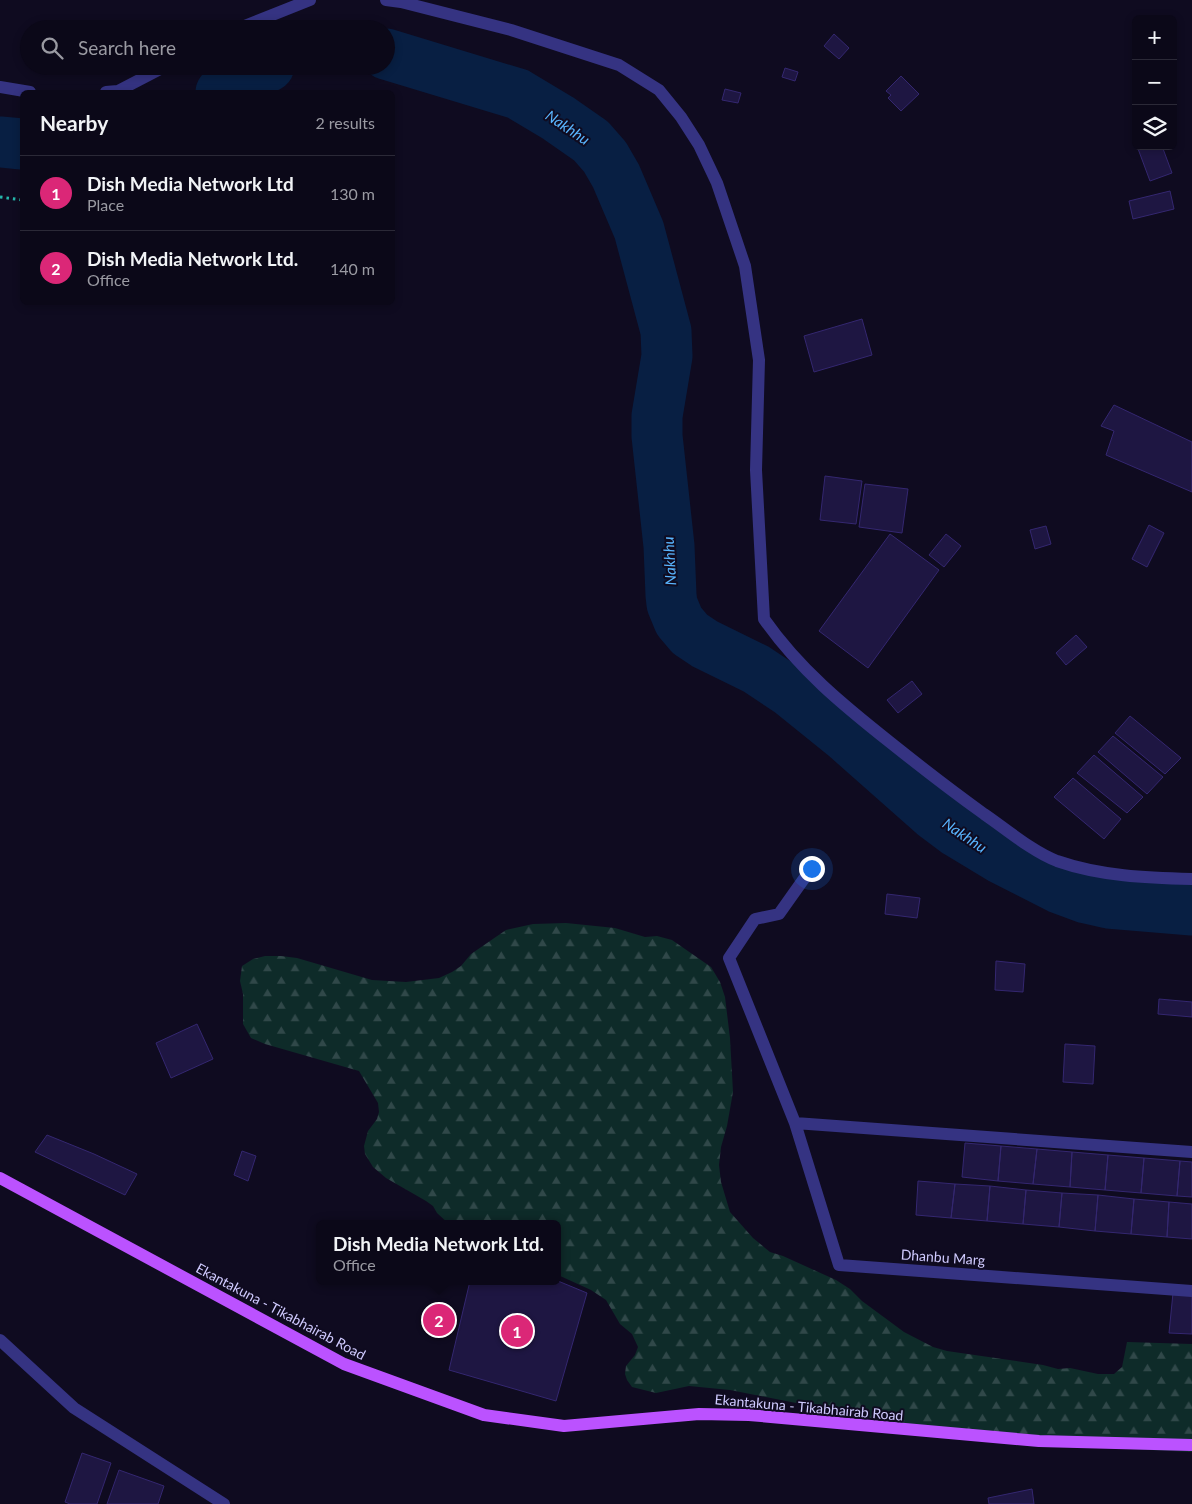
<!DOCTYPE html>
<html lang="en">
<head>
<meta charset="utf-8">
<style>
	:root { --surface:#0b0818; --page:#191625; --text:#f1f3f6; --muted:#9a9aa2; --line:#2b2937; --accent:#db2777 }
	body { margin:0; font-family:Lato,sans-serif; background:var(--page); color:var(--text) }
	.controls { position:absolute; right:15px; top:15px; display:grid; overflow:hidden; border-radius:8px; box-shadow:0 2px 8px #0003 }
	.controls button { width:45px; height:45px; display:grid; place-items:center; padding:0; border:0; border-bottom:1px solid var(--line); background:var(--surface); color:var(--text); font:25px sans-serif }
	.you { position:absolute; left:811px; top:868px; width:18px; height:18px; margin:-12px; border:4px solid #fff; border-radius:50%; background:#1a73e8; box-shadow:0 0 0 8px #1a73e833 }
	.badge { display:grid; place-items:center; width:32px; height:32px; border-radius:50%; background:var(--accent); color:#fff; font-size:16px; font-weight:700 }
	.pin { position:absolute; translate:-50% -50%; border:2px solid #fff; box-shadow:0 1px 5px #0006 }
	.popup { position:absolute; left:316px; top:1220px; width:245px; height:65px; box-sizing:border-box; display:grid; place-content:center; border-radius:8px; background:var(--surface); filter:drop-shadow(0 1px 4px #0005); font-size:16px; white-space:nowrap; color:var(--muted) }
	.popup b { font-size:19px; color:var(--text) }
	.popup::after { content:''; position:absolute; left:50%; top:100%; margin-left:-10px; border:10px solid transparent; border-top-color:var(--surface) }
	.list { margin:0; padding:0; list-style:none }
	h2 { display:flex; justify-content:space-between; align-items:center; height:65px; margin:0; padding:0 20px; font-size:21px }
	h2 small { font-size:16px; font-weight:400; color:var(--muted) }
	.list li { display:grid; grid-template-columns:32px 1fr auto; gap:15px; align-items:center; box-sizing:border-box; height:75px; padding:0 20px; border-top:1px solid var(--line) }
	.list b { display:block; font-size:19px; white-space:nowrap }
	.list p { margin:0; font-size:16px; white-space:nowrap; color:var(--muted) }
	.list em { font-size:16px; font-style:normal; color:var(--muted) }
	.icon { flex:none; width:28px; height:28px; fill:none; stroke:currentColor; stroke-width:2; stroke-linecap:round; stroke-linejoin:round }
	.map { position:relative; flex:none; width:1192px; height:1504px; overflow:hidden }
	.search { position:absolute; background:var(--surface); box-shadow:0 2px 8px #0003; left:20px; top:20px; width:375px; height:55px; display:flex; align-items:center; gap:12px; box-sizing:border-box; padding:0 18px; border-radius:28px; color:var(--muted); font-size:19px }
	.panel { position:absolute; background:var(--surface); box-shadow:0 2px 8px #0003; left:20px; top:90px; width:375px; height:215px; border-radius:8px }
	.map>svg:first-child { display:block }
	.forest { fill:url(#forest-firs) }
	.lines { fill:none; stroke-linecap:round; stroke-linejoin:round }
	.river { stroke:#081f43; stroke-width:51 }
	.building { fill:#1e1642; stroke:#342770 }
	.path { stroke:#26b8ac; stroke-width:3; stroke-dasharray:2.5 4; stroke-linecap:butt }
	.minor { stroke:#353382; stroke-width:12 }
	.major { stroke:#bb52ff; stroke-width:12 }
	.labels { text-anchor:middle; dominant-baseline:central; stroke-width:4; stroke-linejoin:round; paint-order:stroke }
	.street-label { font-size:14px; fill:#d0cbff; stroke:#0f0b20 }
	.water-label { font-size:15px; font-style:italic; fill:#59b5ff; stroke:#0f0b20 }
</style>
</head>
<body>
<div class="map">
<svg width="1192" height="1504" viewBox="0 0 1192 1504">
	<defs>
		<pattern id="forest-firs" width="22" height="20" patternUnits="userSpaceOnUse" patternTransform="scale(1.25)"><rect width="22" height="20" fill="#0e2b29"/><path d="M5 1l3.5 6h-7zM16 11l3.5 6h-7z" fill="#304849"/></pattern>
	</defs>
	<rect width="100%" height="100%" fill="#0f0b20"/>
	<!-- forest -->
	<path class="forest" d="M566,923L615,928L645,937L657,936L672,940L711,967L720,982L725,997L730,1038L733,1092L727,1126L721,1147L719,1165L721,1182L730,1212L753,1238L770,1252L783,1256L836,1280L850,1289L862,1301L904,1332L933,1347L947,1351L1043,1365L1058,1369L1070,1368L1098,1374H1114L1122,1367L1127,1342L1192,1344V1452L1086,1447L932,1430L730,1390L689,1386L656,1393L632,1387L627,1380L625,1374L626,1366L635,1355L638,1347L632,1334L620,1324L606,1300L591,1290L558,1275V1224H449L437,1213L433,1206L426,1201L386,1178L373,1167L365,1154L364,1146L368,1131L377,1119L379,1112L378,1103L359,1071L265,1044L251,1038L243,1024V994L240,981L242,966L253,959L265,956H281L297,958L372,980L406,982L439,978L452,972L461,966L471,954L506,930L533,924Z"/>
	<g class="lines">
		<!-- river -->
		<path class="river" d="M386,54L518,94L558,118L591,141L605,157L616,176L639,230L666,331L667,356L657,416V436L669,546L671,595L672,604L679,621L690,634L705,644L756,669L789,691L846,737L933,814L957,832L1000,858L1059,888L1086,898L1108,903L1192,910
			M221,92L269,66
			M0,142L22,144"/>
	</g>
	<!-- building -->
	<path class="building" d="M834,34L849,48L839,59L824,46Z
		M785,68L798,72L795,81L782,77Z
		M901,76L919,94L901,111L888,98L891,95L886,91Z
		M725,89L741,93L738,103L722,100Z
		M1137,146H1162L1172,173L1150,181Z
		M1170,191L1174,209L1133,219L1129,201Z
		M862,319L872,355L814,372L804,336Z
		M1114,405L1192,442V492L1106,455L1114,431L1101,426Z
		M825,476L862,481L856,524L820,520Z
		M865,484L908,489L902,533L859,527Z
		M1149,525L1164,533L1147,567L1132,559Z
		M1046,526L1051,544L1035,549L1030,530Z
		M890,534L939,570L868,668L819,631Z
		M946,534L961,546L944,567L929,555Z
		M1076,635L1087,647L1066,665L1056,653Z
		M912,681L922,694L898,713L887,700Z
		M1130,716L1181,758L1165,774L1115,733Z
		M1113,736L1163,777L1147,794L1098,752Z
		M1094,755L1143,797L1127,813L1077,773Z
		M1073,778L1121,819L1104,839L1054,797Z
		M887,894L920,898L917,918L885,914Z
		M996,961L1025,964L1023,992L995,990Z
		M1159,999L1192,1002V1017L1158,1014Z
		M197,1024L213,1059L171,1078L156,1043Z
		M1065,1044L1095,1046L1093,1084L1063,1082Z
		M47,1135L94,1154L137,1174L125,1195L35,1152Z
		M965,1143L1001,1146L998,1181L962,1177Z
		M1001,1146L1037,1149L1033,1184L998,1181Z
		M1037,1149L1072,1152L1070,1187L1033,1184Z
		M242,1151L256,1156L248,1181L234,1175Z
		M1072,1152L1108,1155L1105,1190L1070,1187Z
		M1108,1155L1144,1158L1141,1193L1105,1190Z
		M1144,1158L1180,1161L1177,1196L1141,1193Z
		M1180,1161L1192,1162V1197L1177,1196Z
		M918,1181L955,1184L951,1218L916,1215Z
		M955,1184L990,1186L987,1221L951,1218Z
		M990,1186L1026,1190L1023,1224L987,1221Z
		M1026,1190L1062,1193L1059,1227L1023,1224Z
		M1062,1193L1098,1195L1095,1231L1059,1227Z
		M1098,1195L1134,1199L1131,1234L1095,1231Z
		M1134,1199L1169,1202L1167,1237L1131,1234Z
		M1169,1202L1192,1204V1239L1167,1237Z
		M470,1281H558L587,1293L556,1401L449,1370Z
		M1173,1293L1192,1295V1334L1169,1333Z
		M82,1453L111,1463L97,1504H70L65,1502Z
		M119,1470L164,1486L158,1504H107Z
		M1032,1489L1034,1504H989L988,1498Z"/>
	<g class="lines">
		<!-- path -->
		<path class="path" d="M0,197L22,200"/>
		<!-- minor -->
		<path class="minor" d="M386,0L401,2L511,30L619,65L659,90L681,117L699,145L717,183L745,266L759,360L756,470L764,619C799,669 843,705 891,743C921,767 952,791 984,814C1006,829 1033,852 1057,861C1100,876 1147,878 1192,879
			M237,29L310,0
			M0,87L30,92
			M106,92L118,91L166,66
			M813,866L779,914L755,919L729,958L795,1123L839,1265L1192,1291
			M795,1123L1192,1152
			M0,1340L74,1408L224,1504"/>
		<!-- major -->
		<path class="major" d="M0,1178L344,1364L484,1415L564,1426L699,1414L749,1415L1039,1441L1192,1445"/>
	</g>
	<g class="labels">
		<!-- street labels -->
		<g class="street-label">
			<text transform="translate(943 1257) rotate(4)">Dhanbu Marg</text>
			<text transform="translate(281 1311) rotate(28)">Ekantakuna - Tikabhairab Road</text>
			<text transform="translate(809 1407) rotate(5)">Ekantakuna - Tikabhairab Road</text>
		</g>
		<!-- water labels -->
		<g class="water-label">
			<text transform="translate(568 127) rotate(34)">Nakhhu</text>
			<text transform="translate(669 561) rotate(-93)">Nakhhu</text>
			<text transform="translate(965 835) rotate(34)">Nakhhu</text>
		</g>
	</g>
</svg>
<div class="controls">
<button>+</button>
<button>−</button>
<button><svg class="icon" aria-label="layers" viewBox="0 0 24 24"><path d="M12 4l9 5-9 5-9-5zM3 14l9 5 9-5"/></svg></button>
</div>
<div class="you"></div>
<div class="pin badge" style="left:517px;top:1331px">1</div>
<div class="pin badge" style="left:439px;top:1320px">2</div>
<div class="popup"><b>Dish Media Network Ltd.</b>Office</div>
<div class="search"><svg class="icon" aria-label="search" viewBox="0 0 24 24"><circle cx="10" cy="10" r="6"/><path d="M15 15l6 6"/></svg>Search here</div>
<section class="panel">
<h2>Nearby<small>2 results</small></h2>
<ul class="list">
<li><span class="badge">1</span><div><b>Dish Media Network Ltd</b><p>Place</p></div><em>130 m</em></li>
<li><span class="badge">2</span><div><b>Dish Media Network Ltd.</b><p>Office</p></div><em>140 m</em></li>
</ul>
</section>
</div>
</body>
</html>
